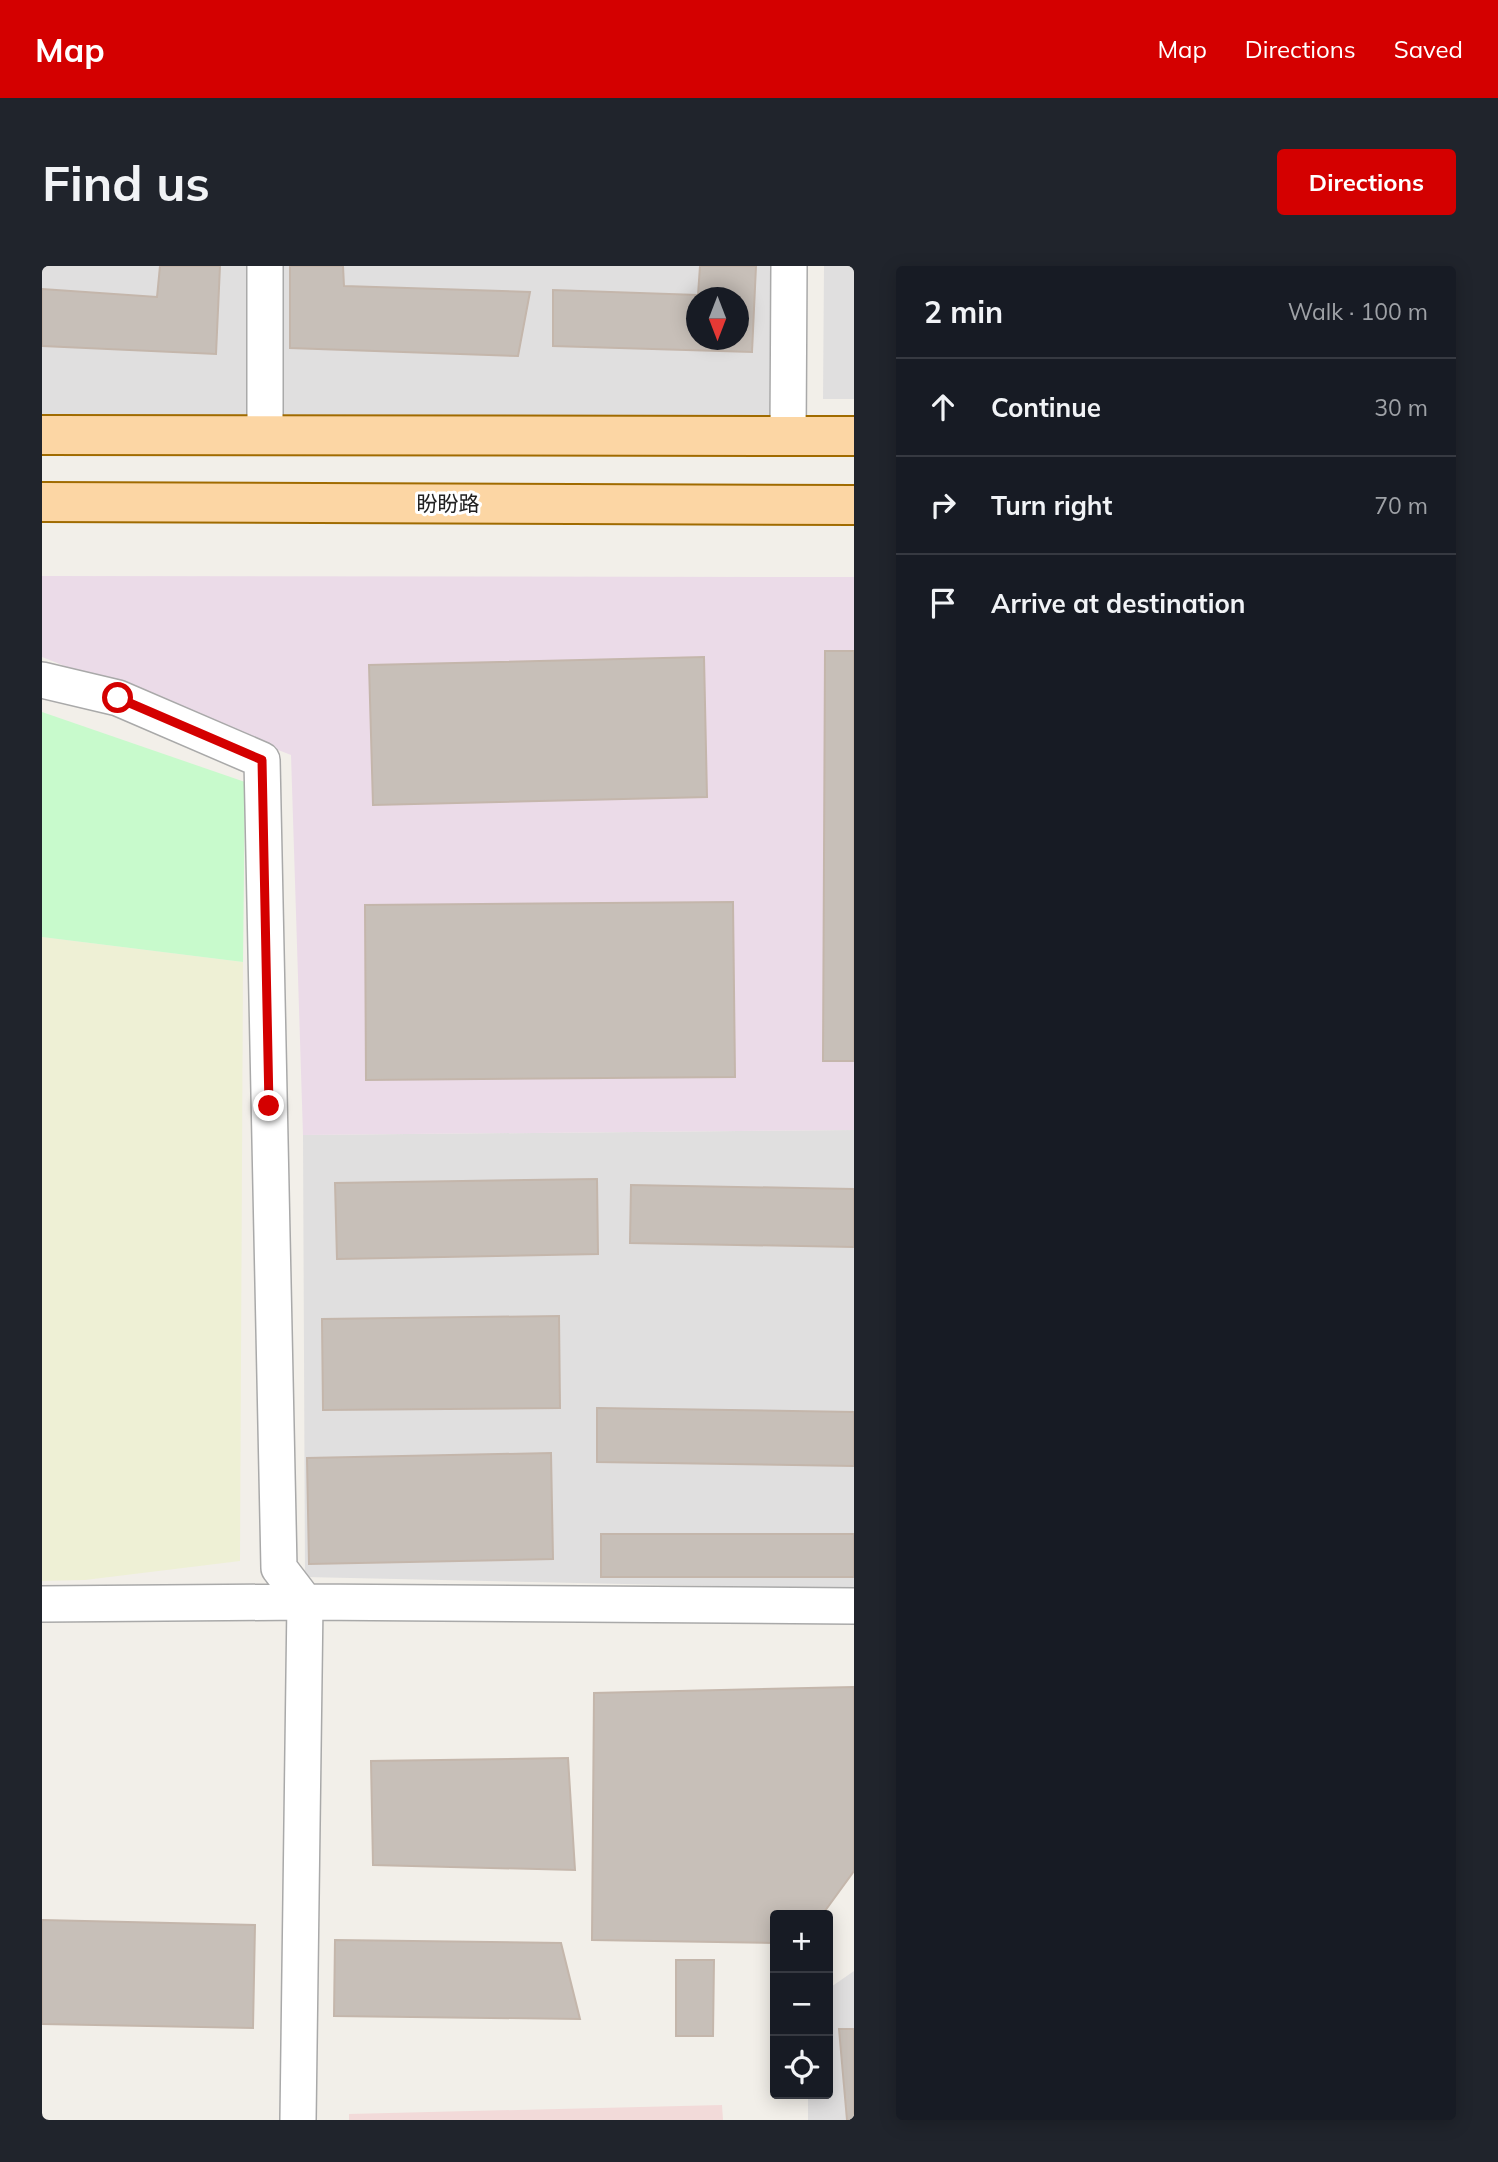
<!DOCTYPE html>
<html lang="en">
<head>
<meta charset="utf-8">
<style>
	:root { --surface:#171b24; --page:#20242c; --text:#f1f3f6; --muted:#9ea1a6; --line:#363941; --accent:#d40000 }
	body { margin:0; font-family:Mulish,"Noto Sans SC",sans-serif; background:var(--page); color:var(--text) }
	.controls { position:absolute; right:21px; bottom:21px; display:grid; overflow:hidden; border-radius:7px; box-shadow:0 4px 18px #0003 }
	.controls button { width:63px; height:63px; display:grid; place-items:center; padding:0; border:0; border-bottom:2px solid var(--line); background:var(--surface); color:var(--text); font:35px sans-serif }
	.compass { position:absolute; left:644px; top:21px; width:63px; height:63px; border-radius:50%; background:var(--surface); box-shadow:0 4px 18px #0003; rotate:180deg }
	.stop { position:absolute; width:21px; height:21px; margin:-16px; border:5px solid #d40000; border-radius:50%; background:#fff }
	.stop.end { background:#d40000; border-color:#fff; box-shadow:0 2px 7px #0008 }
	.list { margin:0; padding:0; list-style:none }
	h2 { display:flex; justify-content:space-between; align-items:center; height:91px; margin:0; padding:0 28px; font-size:30px }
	h2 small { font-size:23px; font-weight:400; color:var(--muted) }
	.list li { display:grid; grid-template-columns:46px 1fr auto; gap:21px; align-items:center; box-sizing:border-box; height:98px; padding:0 28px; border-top:2px solid var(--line) }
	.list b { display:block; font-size:26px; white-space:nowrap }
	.list em { font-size:23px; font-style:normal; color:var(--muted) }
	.icon { flex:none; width:38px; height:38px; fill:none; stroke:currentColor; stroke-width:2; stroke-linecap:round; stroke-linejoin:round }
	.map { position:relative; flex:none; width:812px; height:1854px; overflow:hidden; border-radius:7px }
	header { display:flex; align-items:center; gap:42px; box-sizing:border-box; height:98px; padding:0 35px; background:var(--accent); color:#fff }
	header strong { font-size:33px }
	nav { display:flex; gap:38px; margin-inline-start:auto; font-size:24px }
	.intro { display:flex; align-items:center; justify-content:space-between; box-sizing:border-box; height:168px; padding:0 42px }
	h1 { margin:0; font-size:49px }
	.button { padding:18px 32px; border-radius:7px; background:var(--accent); color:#fff; font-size:24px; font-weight:700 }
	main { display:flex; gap:42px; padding:0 42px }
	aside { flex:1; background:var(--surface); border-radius:7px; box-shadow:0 4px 18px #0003 }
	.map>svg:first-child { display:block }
	.residential { fill:#e0dfdf; fill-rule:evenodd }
	.commercial { fill:#f2dad9 }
	.industrial { fill:#ebdbe8 }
	.farmland { fill:#eef0d5 }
	.park { fill:#c8facc }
	.building { fill:#c7bfb8; stroke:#c4b6ab; stroke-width:2; fill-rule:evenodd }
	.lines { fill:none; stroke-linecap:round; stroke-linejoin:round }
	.minor-casing { stroke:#a9a9a9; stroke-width:38 }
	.major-casing { stroke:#a06b00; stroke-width:42 }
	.minor { stroke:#fff; stroke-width:35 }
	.major { stroke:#fcd6a4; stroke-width:38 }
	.route { stroke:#d40000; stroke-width:9 }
	.labels { text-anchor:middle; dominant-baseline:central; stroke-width:6; stroke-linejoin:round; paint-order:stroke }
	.street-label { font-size:21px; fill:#222; stroke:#fff }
</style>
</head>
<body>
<header>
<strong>Map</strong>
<nav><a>Map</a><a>Directions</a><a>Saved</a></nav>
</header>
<div class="intro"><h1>Find us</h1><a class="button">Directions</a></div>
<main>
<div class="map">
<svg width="812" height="1854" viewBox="0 0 812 1854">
	<rect width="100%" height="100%" fill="#f2efe9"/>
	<!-- residential -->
	<path class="residential" d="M0,0H747L746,170L0,169ZM654,32H696V74H654Z
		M782,0H812V133H781Z
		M812,864V1323L263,1311L261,869Z
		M812,1705V1854H766V1828H786V1723Z"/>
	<!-- commercial -->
	<path class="commercial" d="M680,1839L681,1854H307V1848Z"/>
	<!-- industrial -->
	<path class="industrial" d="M0,310L812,311V864L261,869L249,489L0,391Z"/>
	<!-- farmland -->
	<path class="farmland" d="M0,671L201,696L198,1295L43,1314L0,1315Z"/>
	<!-- park -->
	<path class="park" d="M0,446L203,516L201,696L0,671Z"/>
	<!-- building -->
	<path class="building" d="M118,0H178L174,88L0,80V23L115,31Z
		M248,0H301L302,20L488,26L476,90L248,82Z
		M658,0H714L710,86L511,80V24L656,29ZM654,32H696V74H654Z
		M783,385H812V795H781Z
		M662,391L665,531L331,539L327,399Z
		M691,636L693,811L324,814L323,639Z
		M555,913L556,988L295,993L293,917Z
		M589,919L812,923V981L588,977Z
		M517,1050L518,1142L281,1144L280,1053Z
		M555,1142L812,1146V1200L555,1196Z
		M509,1187L511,1293L267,1298L265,1192Z
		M559,1268H812V1311H559Z
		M812,1421V1605L780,1649H733V1677L550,1674L552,1427Z
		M526,1492L533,1604L331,1599L329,1495Z
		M0,1654L213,1659L211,1762L0,1758Z
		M293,1674L519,1677L538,1753L292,1750Z
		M634,1694H672L671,1770H634Z
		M797,1763H812V1854H805Z"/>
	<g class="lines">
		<defs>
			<path id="minor" d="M223,0V169
				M746,170L747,0
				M0,414L76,432L220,494L237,1302L263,1336L812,1340
				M0,1338L263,1336L256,1854"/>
			<path id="major" d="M0,169L812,170
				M0,236L812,239"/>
		</defs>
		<!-- minor casing -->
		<use href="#minor" class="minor-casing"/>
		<!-- major casing -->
		<use href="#major" class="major-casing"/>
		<!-- minor -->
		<use href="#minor" class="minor"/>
		<!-- major -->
		<use href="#major" class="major"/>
	</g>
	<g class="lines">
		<!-- route -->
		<path class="route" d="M76,432L220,494L227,840"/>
	</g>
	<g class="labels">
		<!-- street labels -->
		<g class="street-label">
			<text x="406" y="237">盼盼路</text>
		</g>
	</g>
</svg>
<div class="controls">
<button>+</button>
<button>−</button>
<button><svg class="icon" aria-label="locate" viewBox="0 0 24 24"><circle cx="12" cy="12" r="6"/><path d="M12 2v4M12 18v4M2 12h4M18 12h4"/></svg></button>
</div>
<svg class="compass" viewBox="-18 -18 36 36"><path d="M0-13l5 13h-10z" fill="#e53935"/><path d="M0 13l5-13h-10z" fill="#9ea1a6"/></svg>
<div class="stop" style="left:76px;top:432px"></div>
<div class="stop end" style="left:227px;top:840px"></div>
</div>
<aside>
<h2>2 min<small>Walk · 100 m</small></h2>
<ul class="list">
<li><svg class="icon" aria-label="ahead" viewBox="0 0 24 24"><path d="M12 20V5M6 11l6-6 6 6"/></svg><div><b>Continue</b></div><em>30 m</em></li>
<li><svg class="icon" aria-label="right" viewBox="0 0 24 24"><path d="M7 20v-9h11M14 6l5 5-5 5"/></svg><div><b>Turn right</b></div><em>70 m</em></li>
<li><svg class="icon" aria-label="arrive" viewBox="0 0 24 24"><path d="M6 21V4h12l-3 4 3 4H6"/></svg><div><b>Arrive at destination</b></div></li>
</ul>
</aside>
</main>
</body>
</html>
